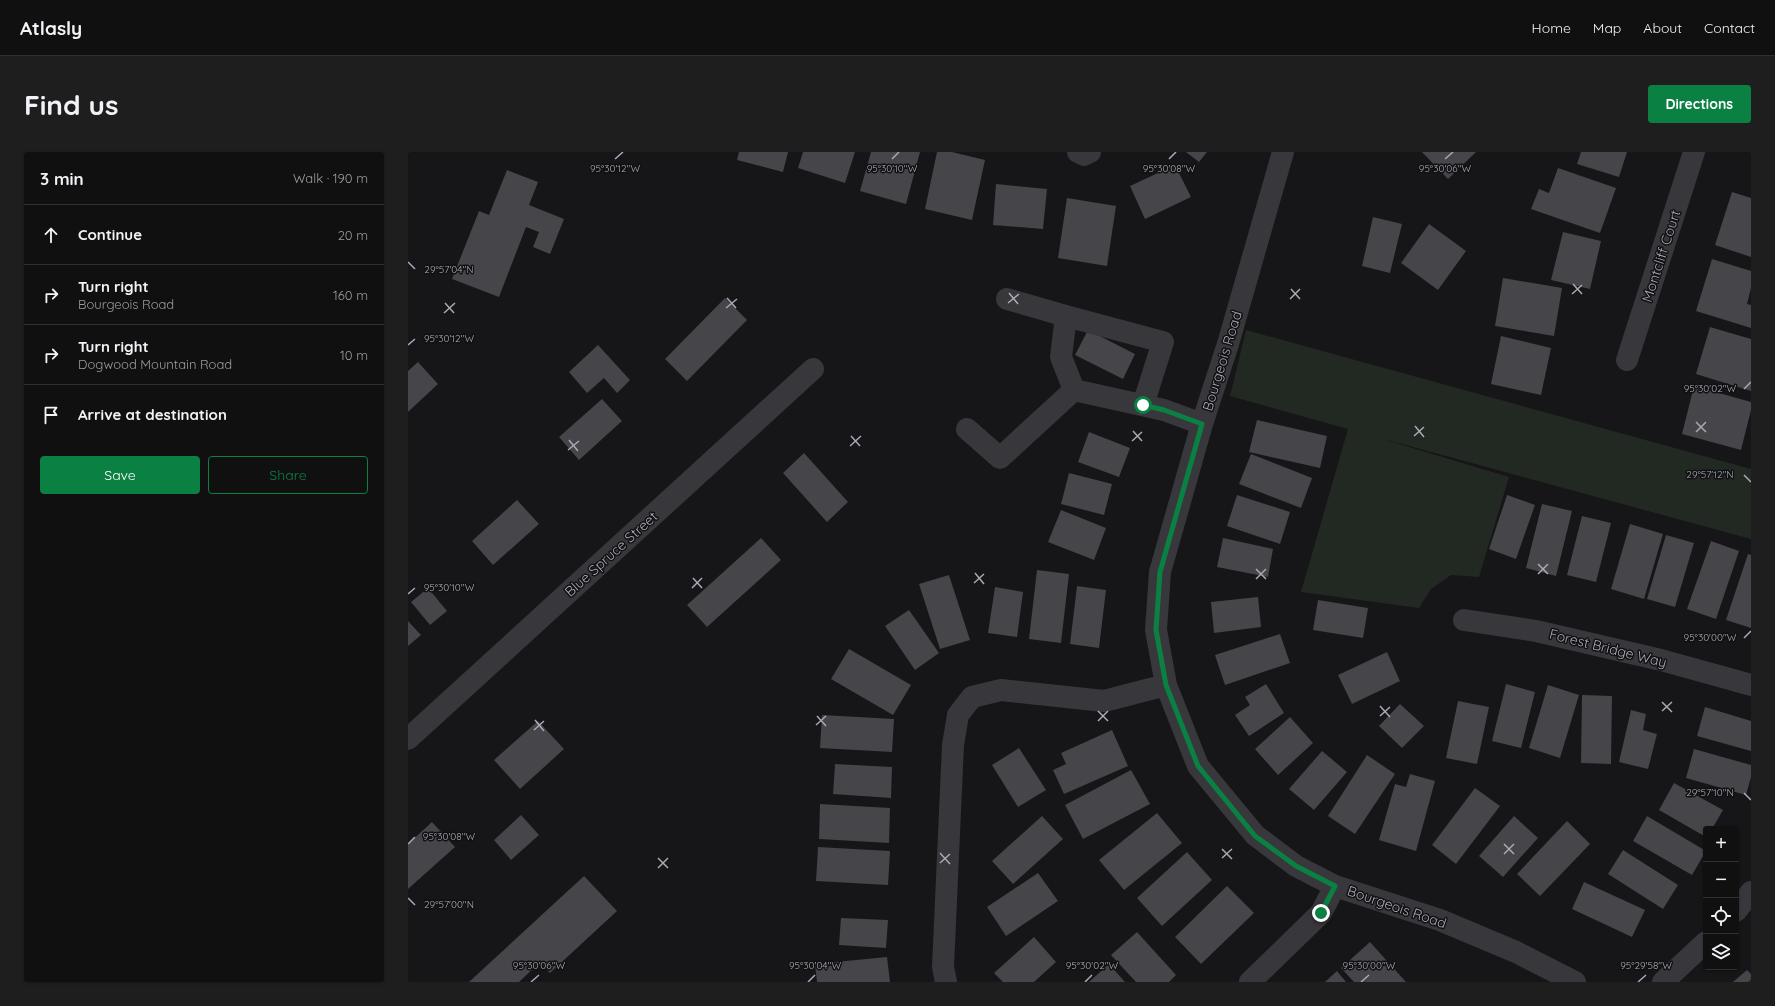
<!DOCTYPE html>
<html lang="en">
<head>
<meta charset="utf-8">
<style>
	:root { --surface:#101011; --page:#1e1e1f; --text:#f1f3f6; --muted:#9c9d9f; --line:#303031; --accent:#0b8043 }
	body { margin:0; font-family:Quicksand,sans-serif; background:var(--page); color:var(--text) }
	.controls { position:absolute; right:12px; bottom:12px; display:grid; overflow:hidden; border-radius:4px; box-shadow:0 1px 3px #0004 }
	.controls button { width:36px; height:36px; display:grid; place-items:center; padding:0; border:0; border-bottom:1px solid var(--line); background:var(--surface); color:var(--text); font:20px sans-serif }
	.stop { position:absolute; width:12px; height:12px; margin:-9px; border:3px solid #0b8043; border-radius:50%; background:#fff }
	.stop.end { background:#0b8043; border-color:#fff; box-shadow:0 1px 4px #0008 }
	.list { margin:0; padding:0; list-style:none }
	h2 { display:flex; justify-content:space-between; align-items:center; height:52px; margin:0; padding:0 16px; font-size:17px }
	h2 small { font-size:13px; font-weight:400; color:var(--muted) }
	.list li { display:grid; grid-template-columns:26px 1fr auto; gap:12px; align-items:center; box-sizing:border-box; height:60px; padding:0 16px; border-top:1px solid var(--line) }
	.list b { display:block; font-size:15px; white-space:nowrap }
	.list p { margin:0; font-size:13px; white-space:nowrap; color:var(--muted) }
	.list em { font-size:13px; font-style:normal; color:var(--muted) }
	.actions { display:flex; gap:8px; padding:12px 16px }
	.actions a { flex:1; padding:9px 0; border:1px solid var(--accent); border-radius:4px; text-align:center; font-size:14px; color:var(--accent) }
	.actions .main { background:var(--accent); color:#fff }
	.icon { flex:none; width:22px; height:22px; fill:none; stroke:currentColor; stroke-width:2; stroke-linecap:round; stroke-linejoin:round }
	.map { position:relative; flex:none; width:1343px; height:830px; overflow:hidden; border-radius:4px }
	header { display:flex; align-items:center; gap:24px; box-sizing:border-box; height:56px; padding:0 20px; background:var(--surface); border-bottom:1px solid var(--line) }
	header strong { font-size:19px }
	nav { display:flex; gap:22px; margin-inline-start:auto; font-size:14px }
	.intro { display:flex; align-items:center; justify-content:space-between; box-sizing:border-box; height:96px; padding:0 24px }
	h1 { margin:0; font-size:28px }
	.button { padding:10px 18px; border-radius:4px; background:var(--accent); color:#fff; font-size:14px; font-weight:700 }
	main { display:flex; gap:24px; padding:0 24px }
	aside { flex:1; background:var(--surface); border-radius:4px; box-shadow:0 1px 3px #0004 }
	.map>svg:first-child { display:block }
	.green { fill:#222923 }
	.building { fill:#45454a }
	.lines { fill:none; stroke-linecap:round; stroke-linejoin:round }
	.minor { stroke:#37373c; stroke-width:22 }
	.route { stroke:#0b8043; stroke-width:5 }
	.ticks { fill:none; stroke:#a8abb6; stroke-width:1.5 }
	.labels { text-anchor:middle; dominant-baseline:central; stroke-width:3; stroke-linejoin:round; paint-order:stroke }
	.street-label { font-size:14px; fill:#a8abb6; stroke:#111012 }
	.ticks-label { font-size:10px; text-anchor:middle; fill:#a8abb6; stroke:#111012; stroke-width:3; stroke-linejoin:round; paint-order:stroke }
</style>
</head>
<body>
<header>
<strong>Atlasly</strong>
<nav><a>Home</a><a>Map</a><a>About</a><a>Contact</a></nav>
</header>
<div class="intro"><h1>Find us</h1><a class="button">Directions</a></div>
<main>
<aside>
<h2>3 min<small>Walk · 190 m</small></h2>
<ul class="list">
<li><svg class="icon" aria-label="ahead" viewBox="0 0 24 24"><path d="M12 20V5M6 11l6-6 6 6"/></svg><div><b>Continue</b></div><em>20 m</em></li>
<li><svg class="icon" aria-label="right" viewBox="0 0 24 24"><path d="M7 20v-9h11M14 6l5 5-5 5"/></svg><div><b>Turn right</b><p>Bourgeois Road</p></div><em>160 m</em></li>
<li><svg class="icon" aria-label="right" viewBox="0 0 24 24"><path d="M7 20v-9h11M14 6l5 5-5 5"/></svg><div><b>Turn right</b><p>Dogwood Mountain Road</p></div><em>10 m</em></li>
<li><svg class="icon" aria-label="arrive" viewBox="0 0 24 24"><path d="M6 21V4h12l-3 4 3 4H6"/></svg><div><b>Arrive at destination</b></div></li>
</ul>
<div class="actions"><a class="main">Save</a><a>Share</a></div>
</aside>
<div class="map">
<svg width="1343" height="830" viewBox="0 0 1343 830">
	<rect width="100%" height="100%" fill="#161517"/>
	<!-- green -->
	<path class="green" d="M838,178L1343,317V387L968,285L1101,325L1071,425L1043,423L1023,437L1011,456L893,440L940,277L822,244Z"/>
	<!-- building -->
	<path class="building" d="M331,0H380L375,20L329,8Z
		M395,0H447L437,31L390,16Z
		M463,0H512L498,52L452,39Z
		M529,0H544L577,8L564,68L517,57Z
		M778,0H799L791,10Z
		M1014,0H1068L1040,27Z
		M1173,0H1219L1211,25L1169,12Z
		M767,13L783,45L737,67L722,34Z
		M1150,16L1208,36L1192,81L1123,57L1131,37L1141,41Z
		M99,18L130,30L121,53L156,67L142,102L125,95L131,80L118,75L91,145L44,127L71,59L81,63Z
		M588,32L639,37L635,77L585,73Z
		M1324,40L1343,46V105L1307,93Z
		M659,46L708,54L699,114L650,106Z
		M965,65L994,72L982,121L954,114Z
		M1021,72L1058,99L1030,138L993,111Z
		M1155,80L1193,89L1182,137L1143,128Z
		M1304,107L1343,119V136L1339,152L1343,153V176L1288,159Z
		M1095,126L1154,136L1146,184L1087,174Z
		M317,146L339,168L279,229L257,207Z
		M1302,175L1343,187V239L1288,222Z
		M680,178L727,202L715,227L667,203Z
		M1093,184L1143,196L1133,243L1083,232Z
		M190,193L222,228L209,241L196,226L179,241L161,220Z
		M10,210L30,232L0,260V219Z
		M1286,234L1343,250V258L1333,298L1274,282Z
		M194,247L214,269L171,308L151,285Z
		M849,268L919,284L912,316L841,300Z
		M681,280L722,296L711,325L670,310Z
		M396,301L440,350L419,370L375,321Z
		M843,302L904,326L893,356L831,332Z
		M661,321L704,332L696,363L653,352Z
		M829,343L882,360L872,392L819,374Z
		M1099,343L1127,353L1108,407L1081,397Z
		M109,348L131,372L85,413L64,389Z
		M1134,352L1164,359L1148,424L1118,416Z
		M653,358L698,376L686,408L640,390Z
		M1174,364L1203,371L1188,430L1159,423Z
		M1222,372L1255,382L1236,447L1203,437Z
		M1258,383L1286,391L1267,455L1239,447Z
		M353,386L373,408L299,475L279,453Z
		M815,386L865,397L860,425L809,415Z
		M1303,389L1331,399L1308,467L1279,457Z
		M1340,402L1343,403V476L1318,468Z
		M629,418L661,422L653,491L621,487Z
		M541,423L562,488L532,497L511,432Z
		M669,434L698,438L691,496L662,492Z
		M587,435L615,440L609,485L580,481Z
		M20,436L39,459L22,473L3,450Z
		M850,445L853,475L806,481L803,450Z
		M910,448L960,456L955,486L905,478Z
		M501,458L531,501L507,518L477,474Z
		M0,469L13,483L0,494Z
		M872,482L882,511L817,533L807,503Z
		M441,497L503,533L485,563L423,527Z
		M979,500L992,529L944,552L930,523Z
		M858,532L876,561L841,584L827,563L842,553L837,545Z
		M1098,532L1127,540L1113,596L1084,589Z
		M1140,533L1171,543L1152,606L1121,596Z
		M1174,543L1204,544L1203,612L1173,611Z
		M1050,549L1081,555L1069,612L1038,606Z
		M992,552L1016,574L994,596L971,574Z
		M1297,555L1343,569V599L1289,584Z
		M1223,558L1238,562L1235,578L1249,582L1240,617L1211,610Z
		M414,563L486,567L484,600L412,596Z
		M882,565L905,591L870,623L847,597Z
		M130,569L156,597L112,637L86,608Z
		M704,578L720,614L656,642L645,618L658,612L653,601Z
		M611,596L638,638L610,655L584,613Z
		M1286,597L1343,613V625L1338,643L1278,626Z
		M914,599L939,620L906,658L881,637Z
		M959,603L987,622L947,682L920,664Z
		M427,612L484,615L483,646L425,642Z
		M723,618L742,652L675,687L657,653Z
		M1002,622L1027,629L1008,699L971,688L987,632L998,635Z
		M1266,631L1315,658L1304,677H1298V685L1251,658Z
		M1067,636L1092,654L1048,712L1024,693Z
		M412,652L482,656L481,691L411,687Z
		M749,661L774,691L716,738L691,708Z
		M113,663L131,683L103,708L86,688Z
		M634,664L655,687L605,732L584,709Z
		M1106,664L1130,686L1095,725L1071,704Z
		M1239,664L1298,699L1284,723L1225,689Z
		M1159,669L1182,692L1132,744L1109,722Z
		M24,670L47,695L0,737V692Z
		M410,695L482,699L480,733L408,729Z
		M1215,698L1270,733L1255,757L1200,722Z
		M779,700L804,728L754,774L729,746Z
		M630,721L650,749L598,784L579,755Z
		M176,724L209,759L142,821L132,810L111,830H61Z
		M1176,730L1237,758L1224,785L1164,757Z
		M819,734L846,761L793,812L767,785Z
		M433,766L480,768L478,796L431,793Z
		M729,780L768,823L761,830H728L703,803Z
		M626,785L648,810L626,830H595L586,821Z
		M962,790L998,830H946L933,816Z
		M479,805L482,830H409L407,812Z
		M701,812L717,830H681Z
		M1339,818L1343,822V830H1325Z
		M929,819L938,830H917Z"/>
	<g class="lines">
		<!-- minor -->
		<path class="minor" d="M670,0L676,3L682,0
			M875,0L820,192L794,272L752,420L748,478L758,533L790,614L847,683L888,714L927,734L1032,768L1108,800L1167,830
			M599,147L658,164L653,205L666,238L756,258L794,272
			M658,164L755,190L735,253
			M1219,208L1286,0
			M559,277L592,306L666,238
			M1056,468L1128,479L1253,508L1343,533
			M0,587L405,217
			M1328,759L1343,740
			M538,830L535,815L545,593L550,563L564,545L593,538L696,549L758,533
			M842,830L913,761L927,734
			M1255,830L1298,790"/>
	</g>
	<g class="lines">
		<!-- route -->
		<path class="route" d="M735,253L756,258L794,272L752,420L748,478L758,533L790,614L847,684L888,714L927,734L913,761"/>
	</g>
	<!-- ticks -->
	<path class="ticks" d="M207,7L215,0M484,7L491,0M761,7L768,0M1037,7L1045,0M0,110L7,117M1165,132L1174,142M883,137L892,147M601,141L610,152M1164,142L1174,133M319,146L328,156M882,147L892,137M37,151L46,161M600,151L611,142M318,156L329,147M36,161L47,151M0,193L7,187M1336,237L1343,230M1288,270L1298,280M1007,274L1016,285M725,279L734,289M1288,280L1298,270M443,284L452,294M1006,284L1016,275M161,288L170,299M724,289L734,280M442,294L453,284M160,298L171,289M1336,323L1343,330M1130,412L1140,422M848,417L858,427M567,421L576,432M1130,422L1140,412M285,426L294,436M848,427L858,417M566,431L576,422M284,436L294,426M0,442L7,436M1336,486L1343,479M1254,550L1264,560M972,554L982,565M690,559L700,569M1254,559L1264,550M409,564L418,574M972,564L982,555M127,568L136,579M690,569L700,559M408,573L418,564M126,578L136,569M1336,641L1343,648M0,692L7,685M1096,692L1106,702M814,697L824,707M532,701L542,712M1096,702L1106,692M250,706L260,716M814,706L824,697M532,711L542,702M250,716L260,706M0,746L7,753M123,830L131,823M400,830L407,823M677,830L684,823M953,830L961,823M1230,830L1238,823"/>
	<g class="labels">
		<!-- street labels -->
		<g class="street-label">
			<text transform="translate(1253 104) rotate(-72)">Montcliff Court</text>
			<text transform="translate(814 209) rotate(-73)">Bourgeois Road</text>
			<text transform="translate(203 402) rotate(-42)">Blue Spruce Street</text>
			<text transform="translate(1200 496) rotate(14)">Forest Bridge Way</text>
			<text transform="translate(989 755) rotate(19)">Bourgeois Road</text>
		</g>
	</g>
	<g class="ticks-label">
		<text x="1037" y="20">95°30'06"W</text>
		<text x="207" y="20">95°30'12"W</text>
		<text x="484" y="20">95°30'10"W</text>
		<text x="761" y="20">95°30'08"W</text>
		<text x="41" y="121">29°57'04"N</text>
		<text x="41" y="190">95°30'12"W</text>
		<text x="1302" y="240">95°30'02"W</text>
		<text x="1302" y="326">29°57'12"N</text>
		<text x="41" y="439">95°30'10"W</text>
		<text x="1302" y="489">95°30'00"W</text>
		<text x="1302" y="644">29°57'10"N</text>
		<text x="41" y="688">95°30'08"W</text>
		<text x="41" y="756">29°57'00"N</text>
		<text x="131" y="817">95°30'06"W</text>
		<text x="407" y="817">95°30'04"W</text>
		<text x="684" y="817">95°30'02"W</text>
		<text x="961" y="817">95°30'00"W</text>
		<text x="1238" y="817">95°29'58"W</text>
	</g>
</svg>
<div class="controls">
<button>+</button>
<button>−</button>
<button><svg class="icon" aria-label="locate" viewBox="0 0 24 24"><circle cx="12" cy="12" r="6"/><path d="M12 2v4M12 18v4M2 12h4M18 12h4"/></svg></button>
<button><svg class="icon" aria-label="layers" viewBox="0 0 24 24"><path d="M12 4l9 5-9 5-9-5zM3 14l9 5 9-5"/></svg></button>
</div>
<div class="stop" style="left:735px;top:253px"></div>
<div class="stop end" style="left:913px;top:761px"></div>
</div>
</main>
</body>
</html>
